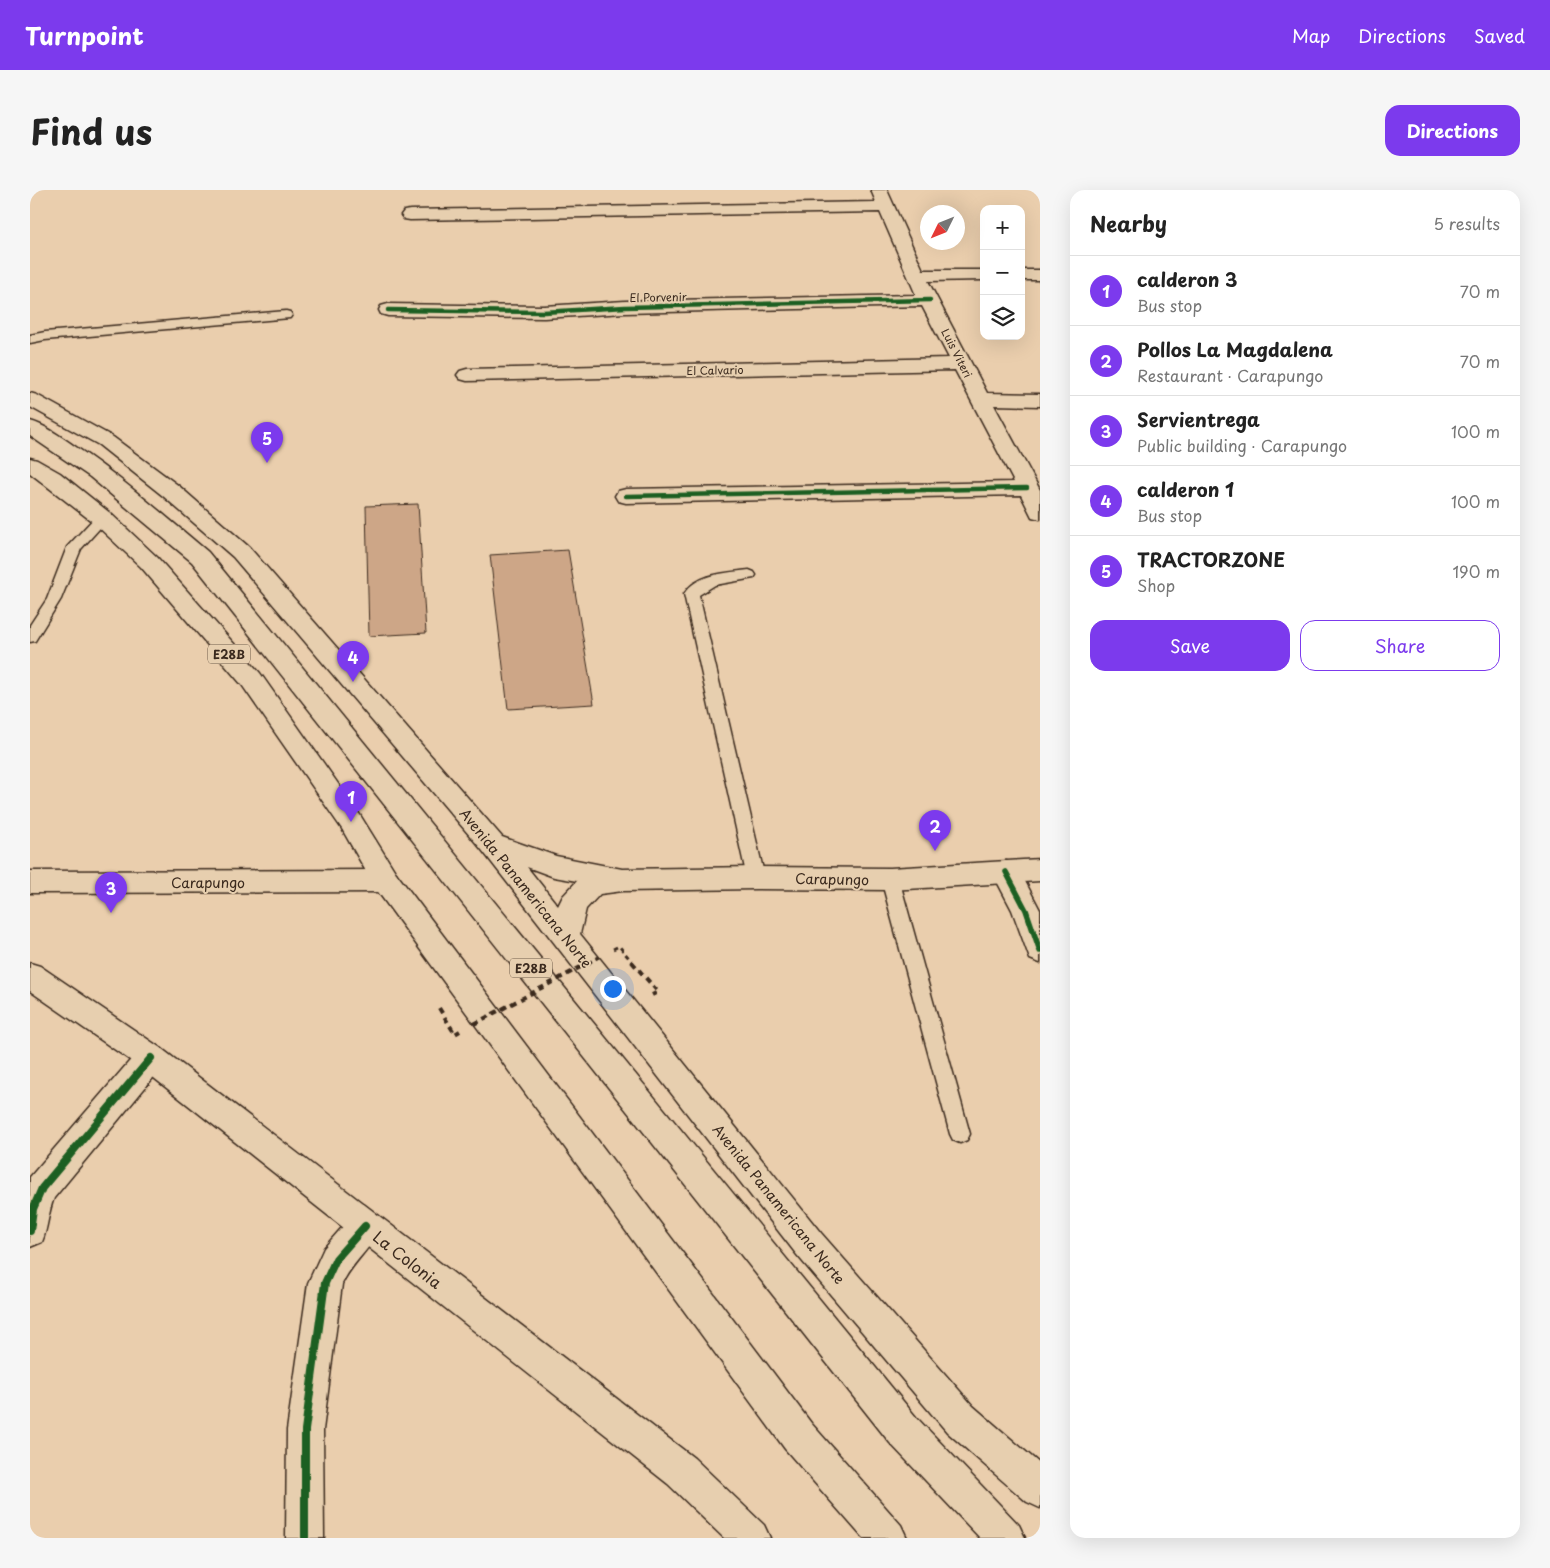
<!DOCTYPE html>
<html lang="en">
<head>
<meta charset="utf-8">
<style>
	:root { --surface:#fff; --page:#f6f6f6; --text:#222; --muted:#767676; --line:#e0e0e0; --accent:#7c3aed }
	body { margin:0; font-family:"Playpen Sans",sans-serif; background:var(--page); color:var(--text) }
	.controls { position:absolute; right:15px; top:15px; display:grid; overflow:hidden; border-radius:10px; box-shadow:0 5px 20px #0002 }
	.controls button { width:45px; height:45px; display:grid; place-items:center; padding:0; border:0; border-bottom:1px solid var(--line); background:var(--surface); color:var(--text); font:25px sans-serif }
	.compass { position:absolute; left:890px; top:15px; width:45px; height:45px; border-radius:50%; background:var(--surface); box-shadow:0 5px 20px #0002; rotate:227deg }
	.you { position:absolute; left:582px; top:798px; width:18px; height:18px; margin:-12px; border:4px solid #fff; border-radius:50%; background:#1a73e8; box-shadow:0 0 0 8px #1a73e833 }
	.badge { display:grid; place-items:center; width:32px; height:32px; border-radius:50%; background:var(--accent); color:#fff; font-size:16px; font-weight:700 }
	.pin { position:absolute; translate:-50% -41px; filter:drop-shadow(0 1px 2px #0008) }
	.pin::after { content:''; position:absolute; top:26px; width:18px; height:15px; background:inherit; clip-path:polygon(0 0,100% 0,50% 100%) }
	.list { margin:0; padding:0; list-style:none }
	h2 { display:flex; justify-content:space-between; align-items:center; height:65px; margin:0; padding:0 20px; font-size:21px }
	h2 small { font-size:16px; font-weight:400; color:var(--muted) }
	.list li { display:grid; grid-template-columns:32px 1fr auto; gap:15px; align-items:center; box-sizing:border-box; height:70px; padding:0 20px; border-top:1px solid var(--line) }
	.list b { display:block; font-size:19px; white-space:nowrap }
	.list p { margin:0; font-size:16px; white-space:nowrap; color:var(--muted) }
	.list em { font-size:16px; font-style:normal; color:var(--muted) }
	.actions { display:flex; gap:10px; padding:15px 20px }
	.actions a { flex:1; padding:11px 0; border:1px solid var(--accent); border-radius:15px; text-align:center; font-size:18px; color:var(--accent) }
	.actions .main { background:var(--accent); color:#fff }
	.icon { flex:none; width:28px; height:28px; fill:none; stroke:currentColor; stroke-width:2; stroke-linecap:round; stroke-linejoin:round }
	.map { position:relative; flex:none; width:1010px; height:1348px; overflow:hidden; border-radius:15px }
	header { display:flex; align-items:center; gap:30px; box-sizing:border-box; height:70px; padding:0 25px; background:var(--accent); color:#fff }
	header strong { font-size:24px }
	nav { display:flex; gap:28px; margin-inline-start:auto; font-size:18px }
	.intro { display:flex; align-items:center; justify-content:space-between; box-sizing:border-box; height:120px; padding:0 30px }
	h1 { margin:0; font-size:35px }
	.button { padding:12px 22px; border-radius:15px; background:var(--accent); color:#fff; font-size:18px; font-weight:700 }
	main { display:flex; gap:30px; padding:0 30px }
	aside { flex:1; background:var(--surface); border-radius:15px; box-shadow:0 5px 20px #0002 }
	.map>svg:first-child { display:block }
	.building { fill:#cda687; stroke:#3b2a1e }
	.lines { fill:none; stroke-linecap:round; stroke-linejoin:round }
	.service-casing { stroke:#3b2a1e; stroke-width:3 }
	.minor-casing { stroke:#3b2a1e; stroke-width:3 }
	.secondary-casing { stroke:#3b2a1e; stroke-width:3 }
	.trunk-casing { stroke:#3b2a1e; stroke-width:3 }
	.path-far1 { stroke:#3b2a1e; stroke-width:3; stroke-dasharray:4.5 4; stroke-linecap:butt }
	.path { stroke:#3b2a1e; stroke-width:4; stroke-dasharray:6 4.5; stroke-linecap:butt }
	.service { fill:#e7cfaf; fill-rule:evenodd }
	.minor { fill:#e7cfaf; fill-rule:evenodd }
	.secondary { fill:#e7cfaf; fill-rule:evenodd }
	.trunk { fill:#e7cfaf; fill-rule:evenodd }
	.path-bridge-far1 { stroke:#3b2a1e; stroke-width:3; stroke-dasharray:4.5 4; stroke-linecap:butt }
	.path-bridge { stroke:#3b2a1e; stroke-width:4; stroke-dasharray:6 4.5; stroke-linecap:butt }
	.cycleway-far2-casing { stroke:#e7cfaf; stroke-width:7 }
	.cycleway-far1-casing { stroke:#e7cfaf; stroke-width:9 }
	.cycleway-casing { stroke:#e7cfaf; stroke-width:11 }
	.cycleway-far2 { stroke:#1b5e20; stroke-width:4.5 }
	.cycleway-far1 { stroke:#1b5e20; stroke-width:5.5 }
	.cycleway { stroke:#1b5e20; stroke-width:8 }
	.labels { text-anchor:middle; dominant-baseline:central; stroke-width:4; stroke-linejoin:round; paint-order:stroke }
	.far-street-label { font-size:11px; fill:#3b2a1e; stroke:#e7cfaf }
	.shield { fill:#e7cfaf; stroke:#6f5c4a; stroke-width:1 }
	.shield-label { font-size:12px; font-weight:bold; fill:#3b2a1e }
	.street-label { font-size:14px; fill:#3b2a1e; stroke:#e7cfaf }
	.near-street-label { font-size:16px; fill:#3b2a1e; stroke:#e7cfaf }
</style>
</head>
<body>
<header>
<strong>Turnpoint</strong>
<nav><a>Map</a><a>Directions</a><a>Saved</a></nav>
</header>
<div class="intro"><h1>Find us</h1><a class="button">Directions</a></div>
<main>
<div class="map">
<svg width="1010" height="1348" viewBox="0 0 1010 1348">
	<rect width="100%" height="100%" fill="#eacead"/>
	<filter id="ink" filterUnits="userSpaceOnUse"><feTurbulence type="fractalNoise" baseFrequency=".02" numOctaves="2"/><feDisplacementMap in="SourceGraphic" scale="10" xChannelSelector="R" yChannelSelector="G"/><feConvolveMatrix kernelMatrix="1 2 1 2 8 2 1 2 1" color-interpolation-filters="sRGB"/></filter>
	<g filter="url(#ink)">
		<!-- building -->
		<path class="building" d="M388,314L396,443L339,446L336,316Z
			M538,360L564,514L478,519L460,365Z"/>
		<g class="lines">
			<defs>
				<path id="service" d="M256,121L260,122L262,125L260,128L15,150L0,153V145L15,142Z
					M72,324L77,325L79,328L51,359L31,409L5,451L0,452V435L17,409L37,357L67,325Z
					M719,380L724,382L726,385L724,388L685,395L669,405L735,688L732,693L726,695L720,693L717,688L654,404C667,383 697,383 719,380Z
					M860,682L866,684L869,689L940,944L937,950L930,953L923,950L920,944L851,689L854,684Z"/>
				<path id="minor" d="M841,0H857L893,80H954V90L898,91L957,203L1010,204V216L964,215L1010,300V329L1002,327L991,305L596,313L588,311L585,306L588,301L596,299L984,292L925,180L437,191L430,189L427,185L430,181L437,179L919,168L892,116L595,123L514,128L358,126L351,124L349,120L351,116L358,114L514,116L595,111L886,105L850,22L380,30L374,29L371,25L374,21L380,20L846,12Z
					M991,80H1010V90H991Z
					M976,671L986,674L1010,720V773L1000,769L982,720L962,682L966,674Z
					M121,855L132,859L136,868L132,877L24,1008C18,1022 18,1038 12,1052L0,1057V987L110,859Z
					M335,1020L347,1025L352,1036C342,1058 322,1072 312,1094L293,1240L294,1348H256L257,1240L278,1093L294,1058L323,1025Z"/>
				<path id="secondary" d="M0,203L7,205L83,247L149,296L219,357L472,647L526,666L592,679L726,677L860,678L1010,669V691L860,700L726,699L593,701L570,704L556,719L550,744L791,1043L943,1216L1010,1274V1318L997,1312L917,1242L767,1065L452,660L203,367L133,306L69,255L0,217ZM497,677L524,687L547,691L533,706L528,716Z
					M356,680L366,683L370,691L366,699L356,702L0,703V681Z
					M0,773L10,776L132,859L664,1268L734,1335L740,1348H694L638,1294L110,877L0,801Z"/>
				<path id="trunk" d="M0,231C15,235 30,246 43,255C91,287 134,325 178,362L886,1227L989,1335L995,1348H950L860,1253L162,372L60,287L0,246Z
					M0,268L7,270L30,283L80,323L127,367L230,483L330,625L366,683L781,1233L871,1335L877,1348H833L755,1259L346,699L312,639L212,495L111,377L64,333L0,283Z"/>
			</defs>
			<!-- service casing -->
			<use href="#service" class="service-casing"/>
			<!-- minor casing -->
			<use href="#minor" class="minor-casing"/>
			<!-- secondary casing -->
			<use href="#secondary" class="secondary-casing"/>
			<!-- trunk casing -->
			<use href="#trunk" class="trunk-casing"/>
			<!-- path-far1 -->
			<path class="path-far1" d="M583,759L589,756L603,773"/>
			<!-- path -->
			<path class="path" d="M602,772L628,802L622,805
				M409,818L425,844L430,841"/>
			<!-- service -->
			<use href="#service" class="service"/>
			<!-- minor -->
			<use href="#minor" class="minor"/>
			<!-- secondary -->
			<use href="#secondary" class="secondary"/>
			<!-- trunk -->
			<use href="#trunk" class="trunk"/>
			<!-- path-bridge-far1 -->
			<path class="path-bridge-far1" d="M558,773L569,767"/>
			<!-- path-bridge -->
			<path class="path-bridge" d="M444,834L560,772"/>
			<defs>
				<path id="cycleway-far2" d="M358,120L514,122L595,117L900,110
					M596,306L997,298"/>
				<path id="cycleway-far1" d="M976,682L996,720L1010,761"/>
				<path id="cycleway" d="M0,1041L3,1019L12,998L121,868
					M275,1348V1240L295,1093L306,1069L335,1036"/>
			</defs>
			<!-- cycleway-far2 casing -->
			<use href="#cycleway-far2" class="cycleway-far2-casing"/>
			<!-- cycleway-far1 casing -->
			<use href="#cycleway-far1" class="cycleway-far1-casing"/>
			<!-- cycleway casing -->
			<use href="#cycleway" class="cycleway-casing"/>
			<!-- cycleway-far2 -->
			<use href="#cycleway-far2" class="cycleway-far2"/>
			<!-- cycleway-far1 -->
			<use href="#cycleway-far1" class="cycleway-far1"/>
			<!-- cycleway -->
			<use href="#cycleway" class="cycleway"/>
		</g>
	</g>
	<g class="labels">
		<!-- far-street labels -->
		<g class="far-street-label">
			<text transform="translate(628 107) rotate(-1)">El Porvenir</text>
			<text transform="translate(927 163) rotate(63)">Luis Viteri</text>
			<text transform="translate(685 180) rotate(-1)">El Calvario</text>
		</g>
		<!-- shield labels -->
		<g class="shield">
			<rect x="178" y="454.5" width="42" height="19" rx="4"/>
			<rect x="480" y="768.5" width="42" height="19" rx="4"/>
		</g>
		<g class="shield-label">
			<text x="199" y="464">E28B</text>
			<text x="501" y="778">E28B</text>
		</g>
		<!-- street labels -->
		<g class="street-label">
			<text transform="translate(802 689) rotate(1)">Carapungo</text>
			<text x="178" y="692">Carapungo</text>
			<text transform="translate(496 698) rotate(51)">Avenida Panamericana Norte</text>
			<text transform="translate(749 1014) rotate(51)">Avenida Panamericana Norte</text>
		</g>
		<!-- near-street labels -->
		<g class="near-street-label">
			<text transform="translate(378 1069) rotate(38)">La Colonia</text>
		</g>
	</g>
</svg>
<div class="controls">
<button>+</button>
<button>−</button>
<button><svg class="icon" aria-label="layers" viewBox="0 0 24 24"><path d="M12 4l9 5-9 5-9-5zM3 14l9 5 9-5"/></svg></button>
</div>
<svg class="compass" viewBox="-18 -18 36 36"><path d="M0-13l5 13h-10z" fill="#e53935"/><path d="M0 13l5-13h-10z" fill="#767676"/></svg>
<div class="you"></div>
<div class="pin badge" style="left:321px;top:632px">1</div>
<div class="pin badge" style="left:905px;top:661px">2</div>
<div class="pin badge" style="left:81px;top:723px">3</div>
<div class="pin badge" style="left:323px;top:492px">4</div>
<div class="pin badge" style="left:237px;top:273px">5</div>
</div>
<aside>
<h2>Nearby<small>5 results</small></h2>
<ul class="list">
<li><span class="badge">1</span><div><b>calderon 3</b><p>Bus stop</p></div><em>70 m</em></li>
<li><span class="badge">2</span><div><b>Pollos La Magdalena</b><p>Restaurant · Carapungo</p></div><em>70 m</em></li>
<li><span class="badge">3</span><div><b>Servientrega</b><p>Public building · Carapungo</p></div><em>100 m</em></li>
<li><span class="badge">4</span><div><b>calderon 1</b><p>Bus stop</p></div><em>100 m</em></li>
<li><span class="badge">5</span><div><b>TRACTORZONE</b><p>Shop</p></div><em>190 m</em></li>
</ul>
<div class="actions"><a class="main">Save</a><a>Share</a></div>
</aside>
</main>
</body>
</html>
